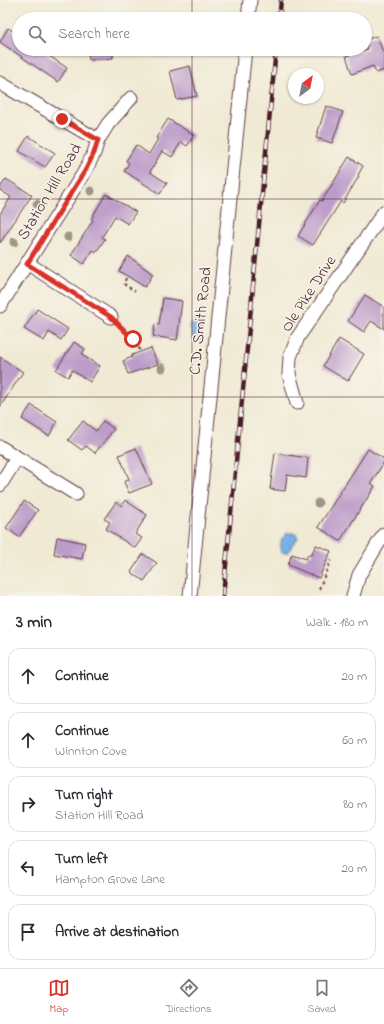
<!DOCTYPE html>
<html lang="en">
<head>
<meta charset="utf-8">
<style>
	:root { --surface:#fff; --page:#f2f2f3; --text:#2b2b33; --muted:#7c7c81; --line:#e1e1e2; --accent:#d93025 }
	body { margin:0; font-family:"Indie Flower",sans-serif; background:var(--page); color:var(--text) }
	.compass { position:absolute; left:288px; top:68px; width:36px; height:36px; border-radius:50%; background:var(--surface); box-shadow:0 1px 3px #0004; rotate:32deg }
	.stop { position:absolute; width:12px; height:12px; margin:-9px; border:3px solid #d93025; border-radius:50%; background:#fff }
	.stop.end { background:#d93025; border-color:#fff; box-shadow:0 1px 4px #0008 }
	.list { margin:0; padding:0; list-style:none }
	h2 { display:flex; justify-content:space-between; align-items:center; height:52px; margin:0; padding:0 16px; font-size:17px }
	h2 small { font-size:13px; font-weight:400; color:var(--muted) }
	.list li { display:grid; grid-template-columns:26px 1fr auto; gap:12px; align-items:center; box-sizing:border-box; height:56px; margin:0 8px 8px; padding:0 8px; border:1px solid var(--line); border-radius:12px }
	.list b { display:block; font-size:15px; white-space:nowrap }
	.list p { margin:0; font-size:13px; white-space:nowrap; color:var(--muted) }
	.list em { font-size:13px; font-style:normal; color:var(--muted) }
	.icon { flex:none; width:22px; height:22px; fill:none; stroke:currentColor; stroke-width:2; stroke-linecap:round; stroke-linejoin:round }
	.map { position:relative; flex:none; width:384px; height:596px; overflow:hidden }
	.search { position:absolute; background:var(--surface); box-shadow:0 1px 3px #0004; left:12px; right:12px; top:12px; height:44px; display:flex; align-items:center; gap:10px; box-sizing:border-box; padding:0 14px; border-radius:22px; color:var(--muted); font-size:15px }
	.sheet { height:372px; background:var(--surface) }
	nav { display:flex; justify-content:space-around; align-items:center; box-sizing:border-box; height:56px; border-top:1px solid var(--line); background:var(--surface); font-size:11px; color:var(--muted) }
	nav a { display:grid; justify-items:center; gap:2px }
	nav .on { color:var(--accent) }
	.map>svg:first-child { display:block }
	.water { fill:#74b0e6; stroke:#5f6888 }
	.building { fill:#bc9cc9 }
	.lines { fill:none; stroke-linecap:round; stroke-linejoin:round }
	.minor-casing { stroke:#633d44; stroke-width:15 }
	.path { stroke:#633d44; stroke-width:2; stroke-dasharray:3 3; stroke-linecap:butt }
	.minor { stroke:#fff; stroke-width:13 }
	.rail-casing { stroke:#4a1f2b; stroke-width:4.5 }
	.rail { stroke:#f7f3e8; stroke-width:3; stroke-dasharray:9; stroke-linecap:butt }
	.tree { fill:#a09684 }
	.route { stroke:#d93025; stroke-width:5 }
	.grid { fill:none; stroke:#4a1f2b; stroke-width:1; stroke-opacity:0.55 }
	.labels { text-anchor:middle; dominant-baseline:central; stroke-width:3; stroke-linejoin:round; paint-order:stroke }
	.street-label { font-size:16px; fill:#4a1f2b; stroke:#f7f3e8 }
</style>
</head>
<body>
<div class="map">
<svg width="384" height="596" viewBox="0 0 384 596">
	<rect width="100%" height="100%" fill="#f7f3e8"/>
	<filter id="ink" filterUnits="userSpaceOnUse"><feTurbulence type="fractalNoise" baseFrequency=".025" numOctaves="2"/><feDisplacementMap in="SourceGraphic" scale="8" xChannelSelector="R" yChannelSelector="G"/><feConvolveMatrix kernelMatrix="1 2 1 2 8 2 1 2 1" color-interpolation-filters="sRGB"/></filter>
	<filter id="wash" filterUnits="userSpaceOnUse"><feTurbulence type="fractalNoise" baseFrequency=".012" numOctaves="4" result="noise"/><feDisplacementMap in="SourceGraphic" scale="16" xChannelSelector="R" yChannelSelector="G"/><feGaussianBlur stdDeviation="0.9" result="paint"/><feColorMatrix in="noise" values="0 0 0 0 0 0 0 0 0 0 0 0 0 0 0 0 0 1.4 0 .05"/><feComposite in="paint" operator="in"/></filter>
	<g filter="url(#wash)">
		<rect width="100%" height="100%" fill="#f0ead4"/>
		<!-- water -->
		<path class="water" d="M197,320L201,322L202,326L200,340L195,341L193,339L192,333L189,325Z
			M287,533H293L297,535L298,538L292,545L289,552L285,553L282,552C279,545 281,538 287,533Z"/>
		<g id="blocks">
			<!-- building -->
			<path class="building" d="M8,28L19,35V49H39L67,68L58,82L0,42Z
				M377,36L384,55V70L376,73L373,66L352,74L346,56L368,49L365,40Z
				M88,49H113V58L89,60Z
				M190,66L197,96L177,100L170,71Z
				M326,106L343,112L332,143L316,138Z
				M168,119L194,135L187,146L181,142L172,157L162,151L150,172L167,183L160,194L124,171L129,163L126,161L136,145L149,154L158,139L156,138Z
				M28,136L55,153L45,167L19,151Z
				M349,157L363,166L358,175L359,176L343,203L341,201L313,245L298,236L320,200L322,201Z
				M6,179L32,195L0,243V214L11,197L0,190V188Z
				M106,194L136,212L128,224L115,216L102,237L105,239L96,252L93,250L84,264L71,255L93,220L91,219Z
				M128,256L153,274L145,287L119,271Z
				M365,295L384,307V329L371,321L364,332L348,321Z
				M163,298L182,301L177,340L153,336L155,324L159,325Z
				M37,309L68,329L61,340L49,332L44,341L24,329Z
				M339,339L364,354L348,381L323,366Z
				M74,342L85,349L82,354L85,357L100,366L90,382L72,370L68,377L56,370Z
				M151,348L158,364L128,374L123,361L132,357V355Z
				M0,357L23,372L0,407Z
				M31,405L57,422L49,436L22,419Z
				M83,421L96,431L103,421L114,429L95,453L86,446L82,450L68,440Z
				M136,448L152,484L129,493L124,482L129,479L119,455Z
				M368,449L384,459V462L371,483L375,486L340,541L318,527Z
				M275,453L308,458L306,478L287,475L285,491L270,489Z
				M125,500L147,515L135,534L142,538L135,548L106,529L110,522L104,519L116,502L121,506Z
				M24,501L38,510L19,537L6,528Z
				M57,537L85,543L82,559L54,554Z
				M316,545L331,551L319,578L288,565L292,554L306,559L308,555H311Z
				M143,554L157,563L144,581L131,572Z"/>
		</g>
	</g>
	<g filter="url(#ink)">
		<use href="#blocks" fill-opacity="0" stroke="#633d44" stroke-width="1"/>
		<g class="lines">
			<defs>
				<path id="minor" d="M248,19L250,0
					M0,83L98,140
					M27,263L111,317
					M0,306L85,171L94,153L98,140L108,124L131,98
					M297,403L289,374L290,357L298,337L384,212
					M0,447L76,494
					M0,485L17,458
					M190,596L245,49
					M353,596L359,575L384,534"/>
			</defs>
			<!-- minor casing -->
			<use href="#minor" class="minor-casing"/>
			<!-- path -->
			<path class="path" d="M126,278L124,283L125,285L135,291
				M119,325L136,342L140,350
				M319,589L331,560"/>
			<!-- minor -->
			<use href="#minor" class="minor"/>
			<defs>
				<path id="rail" d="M279,19L281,0
					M223,596L276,49"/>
			</defs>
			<!-- rail casing -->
			<use href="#rail" class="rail-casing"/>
			<!-- rail -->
			<use href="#rail" class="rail"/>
		</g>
		<!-- trees -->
		<g class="tree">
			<circle cx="91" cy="191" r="4.5"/>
			<circle cx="37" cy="204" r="4.5"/>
			<circle cx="68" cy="237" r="4.5"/>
			<circle cx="14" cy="242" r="4.5"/>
			<circle cx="162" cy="368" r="4.5"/>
			<circle cx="318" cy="503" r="4.5"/>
		</g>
	</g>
	<g class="lines" filter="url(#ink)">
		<!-- route -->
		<path class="route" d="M62,119L98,140L94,153L85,171L27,264L111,317L133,339"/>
	</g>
	<!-- grid -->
	<path class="grid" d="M192,0V19M192,49V596M0,199H384M0,397H384"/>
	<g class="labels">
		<!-- street labels -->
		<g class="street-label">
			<text transform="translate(50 192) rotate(-59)">Station Hill Road</text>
			<text transform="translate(309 294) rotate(-57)">Ole Pike Drive</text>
			<text transform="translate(201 321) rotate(-84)">C.D. Smith Road</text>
		</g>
	</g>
</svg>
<svg class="compass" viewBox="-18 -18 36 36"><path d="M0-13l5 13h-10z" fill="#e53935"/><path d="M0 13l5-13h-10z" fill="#7c7c81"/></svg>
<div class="stop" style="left:133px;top:339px"></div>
<div class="stop end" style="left:62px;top:119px"></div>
<div class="search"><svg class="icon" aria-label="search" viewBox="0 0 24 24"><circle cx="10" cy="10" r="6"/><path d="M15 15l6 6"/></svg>Search here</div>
</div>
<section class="sheet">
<h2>3 min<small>Walk · 180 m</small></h2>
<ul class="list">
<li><svg class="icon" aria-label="ahead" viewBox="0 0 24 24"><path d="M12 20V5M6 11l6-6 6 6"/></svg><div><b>Continue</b></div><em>20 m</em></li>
<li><svg class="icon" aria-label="ahead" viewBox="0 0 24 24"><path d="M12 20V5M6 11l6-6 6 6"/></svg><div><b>Continue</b><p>Winnton Cove</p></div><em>60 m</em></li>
<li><svg class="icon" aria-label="right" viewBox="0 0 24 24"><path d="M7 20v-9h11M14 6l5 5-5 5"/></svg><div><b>Turn right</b><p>Station Hill Road</p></div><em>80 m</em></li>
<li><svg class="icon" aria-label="left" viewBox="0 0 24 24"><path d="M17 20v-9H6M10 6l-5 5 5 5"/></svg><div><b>Turn left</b><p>Hampton Grove Lane</p></div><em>20 m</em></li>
<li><svg class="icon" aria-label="arrive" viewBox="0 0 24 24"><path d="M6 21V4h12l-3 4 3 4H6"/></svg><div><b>Arrive at destination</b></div></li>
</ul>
</section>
<nav>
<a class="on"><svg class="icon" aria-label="map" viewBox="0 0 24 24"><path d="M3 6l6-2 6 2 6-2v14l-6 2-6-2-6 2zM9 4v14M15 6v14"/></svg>Map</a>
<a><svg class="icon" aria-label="directions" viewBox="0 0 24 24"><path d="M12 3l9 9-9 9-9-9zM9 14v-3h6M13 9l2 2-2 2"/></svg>Directions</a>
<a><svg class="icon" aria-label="saved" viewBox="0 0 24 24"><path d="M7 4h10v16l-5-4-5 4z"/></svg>Saved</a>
</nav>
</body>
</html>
